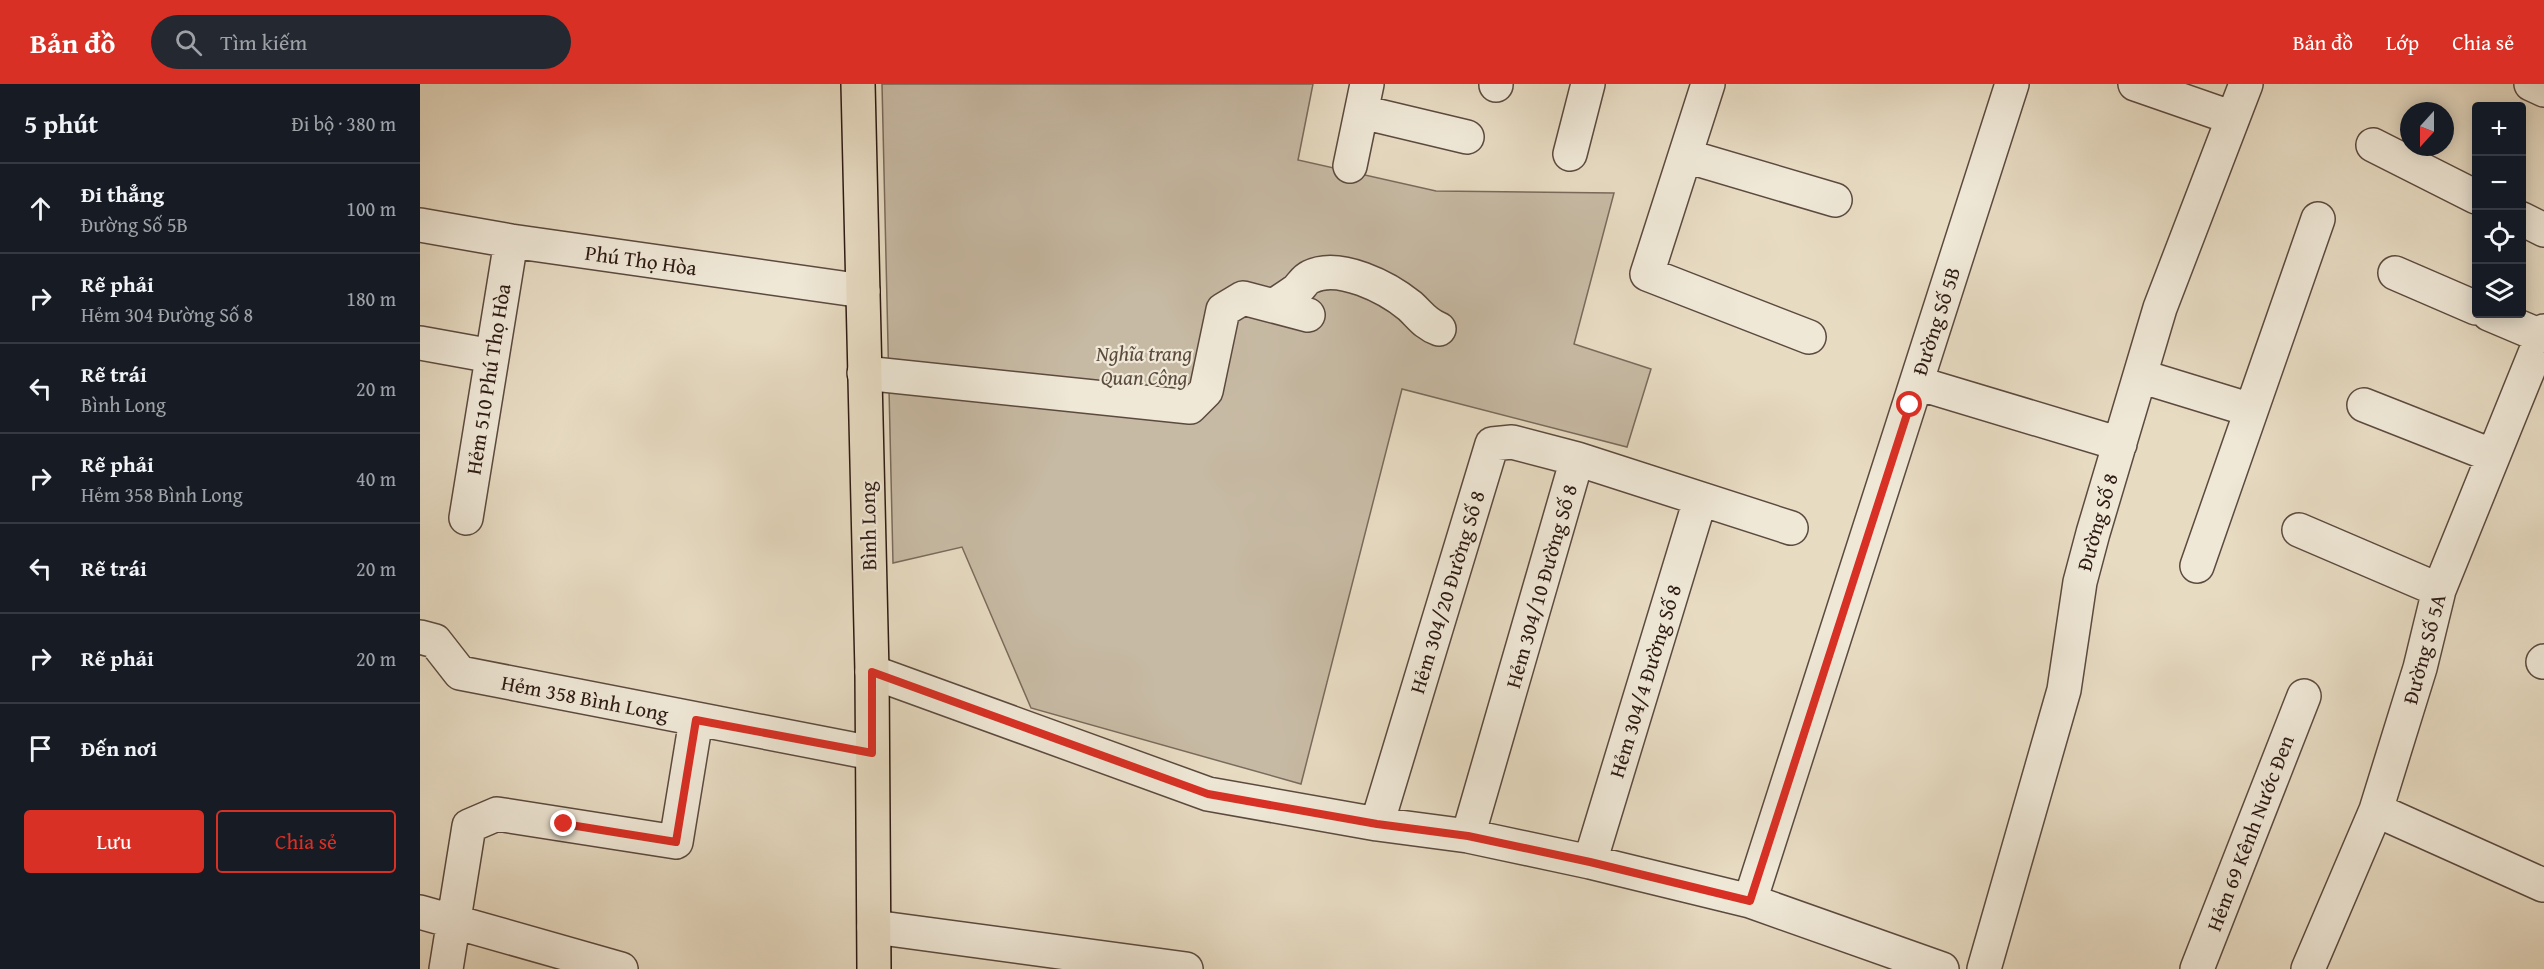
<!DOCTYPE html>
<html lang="vi">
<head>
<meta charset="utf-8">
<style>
	:root { --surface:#171b24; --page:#242831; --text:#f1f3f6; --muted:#9ea1a6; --line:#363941; --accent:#d93025 }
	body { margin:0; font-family:"Gentium Book Plus",serif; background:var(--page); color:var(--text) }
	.controls { position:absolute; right:18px; top:18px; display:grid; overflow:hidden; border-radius:6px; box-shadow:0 3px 15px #0003 }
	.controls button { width:54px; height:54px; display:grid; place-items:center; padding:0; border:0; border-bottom:2px solid var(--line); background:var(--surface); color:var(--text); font:30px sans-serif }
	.compass { position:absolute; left:1980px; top:18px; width:54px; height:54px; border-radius:50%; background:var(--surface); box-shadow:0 3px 15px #0003; rotate:201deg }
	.stop { position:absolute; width:18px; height:18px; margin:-14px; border:4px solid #d93025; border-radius:50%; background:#fff }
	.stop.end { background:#d93025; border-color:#fff; box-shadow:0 2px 6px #0008 }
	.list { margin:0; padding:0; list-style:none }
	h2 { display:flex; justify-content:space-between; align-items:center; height:78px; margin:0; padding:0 24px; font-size:26px }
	h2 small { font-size:20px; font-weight:400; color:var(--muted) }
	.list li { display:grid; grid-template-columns:39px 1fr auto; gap:18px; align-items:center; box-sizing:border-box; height:90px; padding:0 24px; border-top:2px solid var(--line) }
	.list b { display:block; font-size:22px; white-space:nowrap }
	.list p { margin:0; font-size:20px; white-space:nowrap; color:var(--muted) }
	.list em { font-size:20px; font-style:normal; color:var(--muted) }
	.actions { display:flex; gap:12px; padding:18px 24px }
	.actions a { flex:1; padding:14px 0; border:2px solid var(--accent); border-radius:6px; text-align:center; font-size:21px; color:var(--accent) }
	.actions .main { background:var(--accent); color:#fff }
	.icon { flex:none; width:33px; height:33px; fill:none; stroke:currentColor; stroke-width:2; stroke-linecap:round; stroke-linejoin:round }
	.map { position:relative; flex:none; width:2124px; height:885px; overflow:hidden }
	header { display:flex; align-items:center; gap:36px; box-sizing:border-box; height:84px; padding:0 30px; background:var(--accent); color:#fff }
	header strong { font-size:28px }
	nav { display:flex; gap:33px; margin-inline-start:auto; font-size:21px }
	.search { width:420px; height:54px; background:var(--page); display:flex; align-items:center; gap:15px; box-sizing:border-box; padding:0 21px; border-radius:33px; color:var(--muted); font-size:22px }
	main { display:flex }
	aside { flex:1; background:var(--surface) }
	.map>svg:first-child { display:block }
	.green { fill:#c7baa4; stroke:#7a6a5c; stroke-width:1.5 }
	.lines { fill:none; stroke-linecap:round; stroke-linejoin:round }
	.minor-casing { stroke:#5c4a3f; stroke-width:36 }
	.major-casing { stroke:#2d1a13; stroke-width:36 }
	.minor { stroke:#efe8d7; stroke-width:33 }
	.major { stroke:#e7dbc2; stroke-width:33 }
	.route { stroke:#d93025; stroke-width:8 }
	.labels { text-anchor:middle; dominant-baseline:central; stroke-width:4.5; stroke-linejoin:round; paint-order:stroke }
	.street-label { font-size:21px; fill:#2d1a13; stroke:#efe8d7 }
	.park-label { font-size:21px; font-style:italic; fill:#5b4a3e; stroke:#efe8d7 }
</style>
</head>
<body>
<header>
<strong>Bản đồ</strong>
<div class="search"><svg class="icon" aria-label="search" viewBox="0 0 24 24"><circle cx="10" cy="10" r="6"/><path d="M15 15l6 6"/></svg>Tìm kiếm</div>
<nav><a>Bản đồ</a><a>Lớp</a><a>Chia sẻ</a></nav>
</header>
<main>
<aside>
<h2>5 phút<small>Đi bộ · 380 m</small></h2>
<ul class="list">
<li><svg class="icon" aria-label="ahead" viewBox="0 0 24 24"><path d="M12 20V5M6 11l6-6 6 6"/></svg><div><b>Đi thẳng</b><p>Đường Số 5B</p></div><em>100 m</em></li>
<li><svg class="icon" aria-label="right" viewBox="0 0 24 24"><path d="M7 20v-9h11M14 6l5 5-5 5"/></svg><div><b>Rẽ phải</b><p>Hẻm 304 Đường Số 8</p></div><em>180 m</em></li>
<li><svg class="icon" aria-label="left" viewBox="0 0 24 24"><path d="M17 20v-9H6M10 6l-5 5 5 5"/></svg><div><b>Rẽ trái</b><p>Bình Long</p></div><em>20 m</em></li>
<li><svg class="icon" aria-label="right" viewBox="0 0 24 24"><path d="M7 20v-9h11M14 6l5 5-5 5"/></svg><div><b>Rẽ phải</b><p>Hẻm 358 Bình Long</p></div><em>40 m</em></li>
<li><svg class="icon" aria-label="left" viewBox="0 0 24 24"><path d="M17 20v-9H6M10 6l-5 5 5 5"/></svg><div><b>Rẽ trái</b></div><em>20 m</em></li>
<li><svg class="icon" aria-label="right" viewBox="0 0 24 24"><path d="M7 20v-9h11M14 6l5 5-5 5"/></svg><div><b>Rẽ phải</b></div><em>20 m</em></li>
<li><svg class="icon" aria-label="arrive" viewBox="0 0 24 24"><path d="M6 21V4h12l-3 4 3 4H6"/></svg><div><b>Đến nơi</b></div></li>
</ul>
<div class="actions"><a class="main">Lưu</a><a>Chia sẻ</a></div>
</aside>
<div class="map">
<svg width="2124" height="885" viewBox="0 0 2124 885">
	<rect width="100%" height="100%" fill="#e7dbc2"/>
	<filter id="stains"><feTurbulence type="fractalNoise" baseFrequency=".00333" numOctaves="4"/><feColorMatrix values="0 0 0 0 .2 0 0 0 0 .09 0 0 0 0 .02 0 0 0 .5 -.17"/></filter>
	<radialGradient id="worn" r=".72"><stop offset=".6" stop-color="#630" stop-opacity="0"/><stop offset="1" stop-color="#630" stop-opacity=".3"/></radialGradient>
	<!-- green -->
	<path class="green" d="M462,0H893L878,76L1016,107L1194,109L1154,260L1231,285L1207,363L982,305L881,700L611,624L542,463L473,479Z"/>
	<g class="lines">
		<defs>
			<path id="minor" d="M1288,0L1227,190L1389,253
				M1715,0L1813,34
				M2111,0L2124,6
				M1076,1V0
				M942,28L1047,53
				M1953,61L2056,113
				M1150,70L1168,0
				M1266,72L1415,116
				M930,82L947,0
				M2102,135L2124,146
				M0,141L91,157L443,207
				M1975,189L2056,224
				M853,222C861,217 869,212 877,206C881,202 885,195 890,193C919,178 968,204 990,222C1000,231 1005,240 1019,245
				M2069,230L2121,252
				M0,259L72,272
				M444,289L770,323L786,307L803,226L823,214L888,231
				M1720,292L1831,326
				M1497,299L1700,360
				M1944,321L2071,371
				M46,434L91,157
				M1879,446L2019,506
				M1777,482L1898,135
				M0,553L15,557L40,589L452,669
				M2123,578L2124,577
				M452,588L788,710L957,740L1048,752L1170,778L1330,817L1522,885
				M1956,726L2123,801
				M957,740L1072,360L1092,358L1157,375
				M1048,752L1157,375L1371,444
				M1170,778L1280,416
				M1330,817L1592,0
				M0,828L201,885
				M454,843L766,885
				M26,885L49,742L77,730L256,758L276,636
				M1564,885L1644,606L1660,498L1673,449L1740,224L1826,0
				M1777,885L1884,612
				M1888,885L1956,726L2000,584L2019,506L2124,247"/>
			<path id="major" d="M438,0L452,588L454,885"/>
		</defs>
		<!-- minor casing -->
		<use href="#minor" class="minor-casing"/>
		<!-- major casing -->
		<use href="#major" class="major-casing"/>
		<!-- minor -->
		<use href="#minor" class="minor"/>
		<!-- major -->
		<use href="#major" class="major"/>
	</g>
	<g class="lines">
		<!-- route -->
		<path class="route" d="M144,740L256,758L276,636L452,669V588L788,710L957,740L1048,752L1170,778L1330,817L1490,321"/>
	</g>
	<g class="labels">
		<!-- street labels -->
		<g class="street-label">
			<text transform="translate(221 176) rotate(8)">Phú Thọ Hòa</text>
			<text transform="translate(1516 237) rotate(-72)">Đường Số 5B</text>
			<text transform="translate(68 295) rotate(-81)">Hẻm 510 Phú Thọ Hòa</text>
			<text transform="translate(1677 438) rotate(-74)">Đường Số 8</text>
			<text transform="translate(448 442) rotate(-91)">Bình Long</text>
			<text transform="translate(1121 502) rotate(-74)">Hẻm 304/10 Đường Số 8</text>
			<text transform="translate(1027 508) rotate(-73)">Hẻm 304/20 Đường Số 8</text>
			<text transform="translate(2004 565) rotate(-75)">Đường Số 5A</text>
			<text transform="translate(1225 597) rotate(-73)">Hẻm 304/4 Đường Số 8</text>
			<text transform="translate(165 614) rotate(11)">Hẻm 358 Bình Long</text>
			<text transform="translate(1830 749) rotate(-69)">Hẻm 69 Kênh Nước Đen</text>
		</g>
		<!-- park labels -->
		<g class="park-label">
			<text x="724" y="269">Nghĩa trang<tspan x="724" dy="24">Quan Công</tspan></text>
		</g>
	</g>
	<rect width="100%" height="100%" filter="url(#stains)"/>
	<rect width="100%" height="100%" fill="url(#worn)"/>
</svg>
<div class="controls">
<button>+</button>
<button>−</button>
<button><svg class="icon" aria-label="locate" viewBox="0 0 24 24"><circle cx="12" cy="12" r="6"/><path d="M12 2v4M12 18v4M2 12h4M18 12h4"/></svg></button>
<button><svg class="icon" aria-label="layers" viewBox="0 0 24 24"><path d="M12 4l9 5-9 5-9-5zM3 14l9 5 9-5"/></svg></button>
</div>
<svg class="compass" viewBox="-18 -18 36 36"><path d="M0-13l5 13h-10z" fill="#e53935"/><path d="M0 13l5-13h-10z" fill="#9ea1a6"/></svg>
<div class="stop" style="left:1490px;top:321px"></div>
<div class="stop end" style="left:144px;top:740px"></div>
</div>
</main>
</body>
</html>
